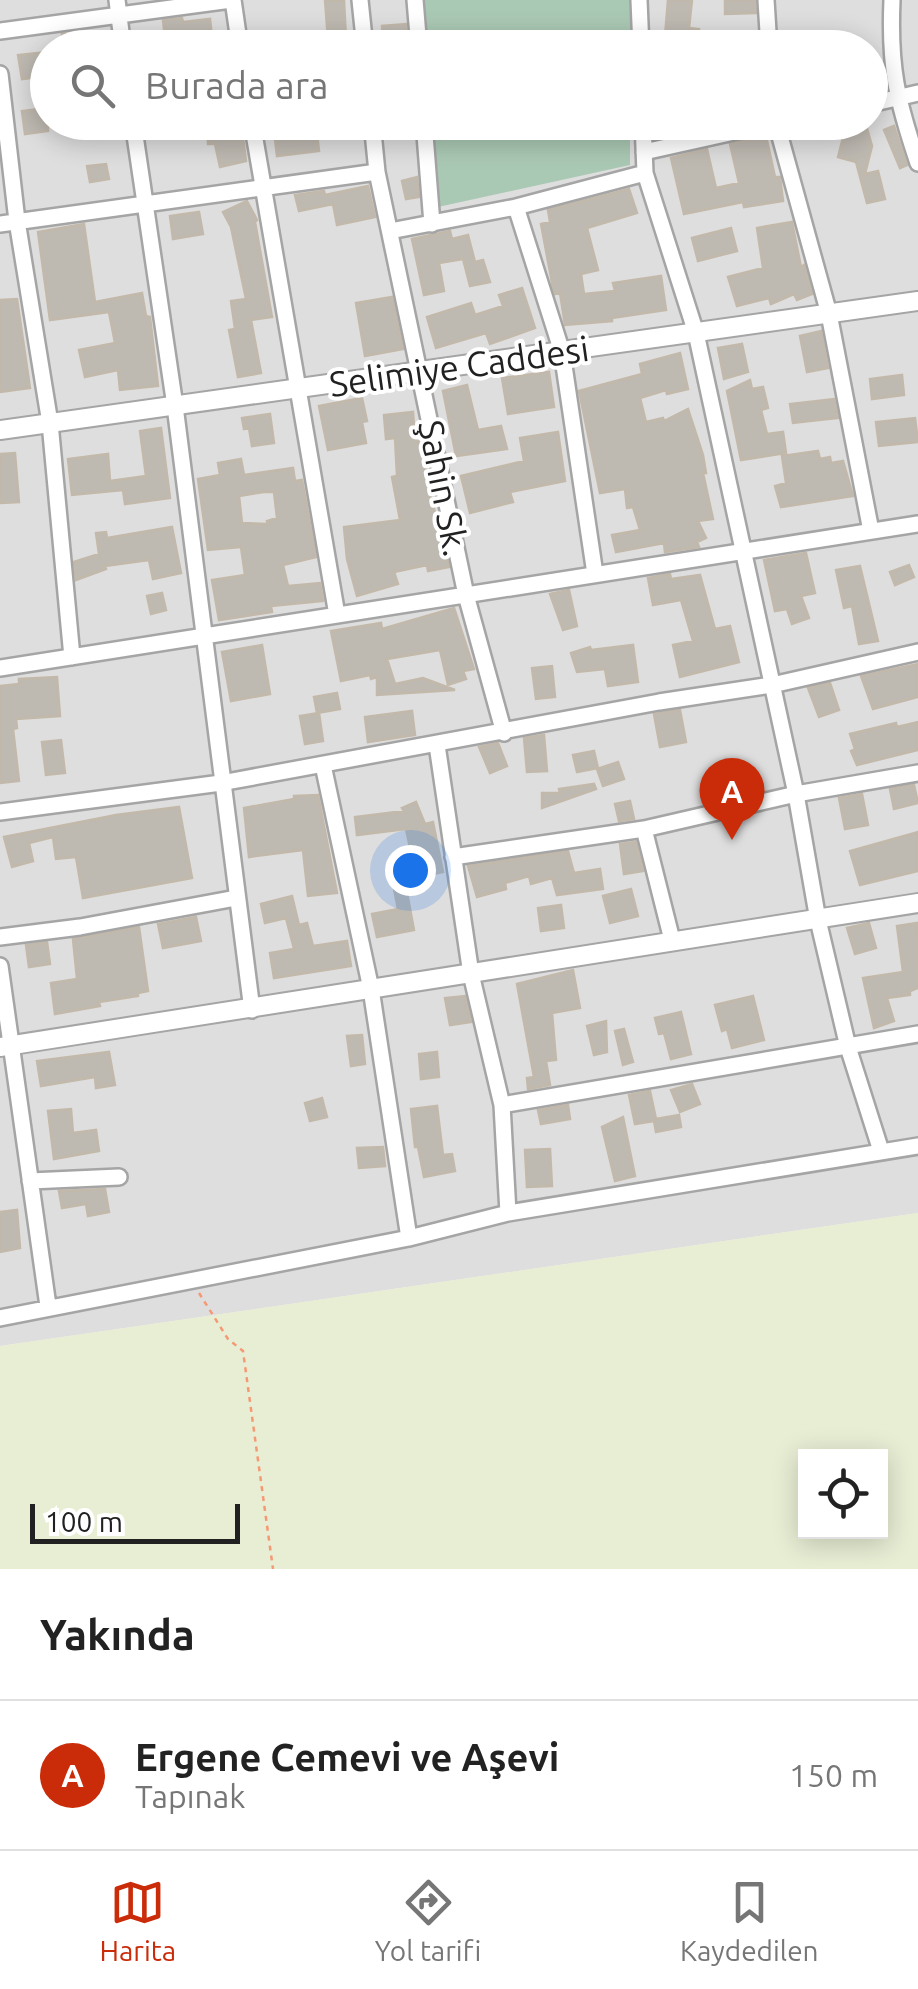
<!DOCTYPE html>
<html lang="tr">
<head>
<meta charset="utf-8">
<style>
	:root { --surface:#fff; --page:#f2f2f2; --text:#222; --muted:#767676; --line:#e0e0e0; --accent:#ca2b08 }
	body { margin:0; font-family:Ubuntu,sans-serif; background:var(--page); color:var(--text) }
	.controls { position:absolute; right:30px; bottom:30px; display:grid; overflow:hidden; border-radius:0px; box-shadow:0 5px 25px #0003 }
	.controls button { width:90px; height:90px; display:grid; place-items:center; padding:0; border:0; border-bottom:2px solid var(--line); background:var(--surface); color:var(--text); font:50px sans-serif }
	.scale { position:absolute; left:30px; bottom:25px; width:210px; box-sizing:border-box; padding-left:10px; border:5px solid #212121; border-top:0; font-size:28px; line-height:35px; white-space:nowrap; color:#212121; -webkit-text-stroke:8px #fff; paint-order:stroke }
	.you { position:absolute; left:410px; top:870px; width:35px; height:35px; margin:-25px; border:8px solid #fff; border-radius:50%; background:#1a73e8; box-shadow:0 0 0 15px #1a73e833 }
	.badge { display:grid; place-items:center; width:65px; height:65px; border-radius:50%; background:var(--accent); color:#fff; font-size:32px; font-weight:700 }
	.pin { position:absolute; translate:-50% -82px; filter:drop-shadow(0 2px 5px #0008) }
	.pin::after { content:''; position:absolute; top:52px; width:35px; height:30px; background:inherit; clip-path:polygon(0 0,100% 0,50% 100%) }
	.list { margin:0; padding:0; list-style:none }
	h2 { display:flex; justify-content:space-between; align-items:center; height:130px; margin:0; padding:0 40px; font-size:42px }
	h2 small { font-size:32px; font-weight:400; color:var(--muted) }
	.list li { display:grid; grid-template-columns:65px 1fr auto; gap:30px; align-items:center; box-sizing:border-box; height:150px; padding:0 40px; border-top:2px solid var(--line) }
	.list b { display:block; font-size:38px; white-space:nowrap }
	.list p { margin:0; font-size:32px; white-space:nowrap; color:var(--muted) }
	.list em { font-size:32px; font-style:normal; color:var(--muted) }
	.icon { flex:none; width:55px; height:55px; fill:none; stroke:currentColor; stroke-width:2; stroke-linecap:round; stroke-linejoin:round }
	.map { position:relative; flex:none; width:918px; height:1569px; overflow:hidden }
	.search { position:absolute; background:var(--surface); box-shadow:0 5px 25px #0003; left:30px; right:30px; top:30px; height:110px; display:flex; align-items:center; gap:25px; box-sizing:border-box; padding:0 35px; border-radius:55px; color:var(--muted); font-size:38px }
	.sheet { height:280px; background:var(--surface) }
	nav { display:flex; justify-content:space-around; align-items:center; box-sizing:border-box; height:140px; border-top:2px solid var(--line); background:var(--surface); font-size:28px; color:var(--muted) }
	nav a { display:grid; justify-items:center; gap:5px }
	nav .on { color:var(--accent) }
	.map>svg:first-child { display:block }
	.residential { fill:#dfdede; fill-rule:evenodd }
	.farmland { fill:#e8eed4; fill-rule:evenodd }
	.cemetery { fill:#aac9b4 }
	.building { fill:#beb9b1; stroke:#c2b9ab; stroke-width:2.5; fill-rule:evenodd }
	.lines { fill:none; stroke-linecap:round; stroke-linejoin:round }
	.minor-casing { stroke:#a5a5a5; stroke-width:20 }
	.tertiary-casing { stroke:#a5a5a5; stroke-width:22 }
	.path { stroke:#f59975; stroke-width:2.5; stroke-dasharray:5 5; stroke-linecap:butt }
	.minor { stroke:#fff; stroke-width:15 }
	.tertiary { stroke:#fff; stroke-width:18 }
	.labels { text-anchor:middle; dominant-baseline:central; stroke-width:8; stroke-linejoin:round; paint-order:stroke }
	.street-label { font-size:35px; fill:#212121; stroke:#fff }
</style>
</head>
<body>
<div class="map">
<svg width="918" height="1569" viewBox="0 0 918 1569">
	<rect width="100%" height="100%" fill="#f1efe8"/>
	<!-- residential -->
	<path class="residential" d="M0,0H918V1213L0,1346ZM48,48H870V122H48Z"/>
	<!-- farmland -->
	<path class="farmland" d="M918,1213V1569H0V1346ZM806,1456H880V1532H806Z"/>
	<!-- cemetery -->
	<path class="cemetery" d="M424,0H632L631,47H427Z
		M432,123H630V165L438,207Z"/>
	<!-- building -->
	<path class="building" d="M325,0H344L346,39L328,40Z
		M668,0H692L689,28L699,29L697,48H664Z
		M725,0H755L756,13L725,14Z
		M182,18L183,22L210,19L213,46L166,48L163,20Z
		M406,24L408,48H383L382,26Z
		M82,31L84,48H63L62,34Z
		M48,52V76L22,79L18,55Z
		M48,108V131L25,134L22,111Z
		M207,122H241L246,161L220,167L215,144H208Z
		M273,122H297L299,135L317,133L319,151L277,156Z
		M847,122L866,125L872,146L865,174L878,171L885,199L867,203L856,162L838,157Z
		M894,126L907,165L900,168L884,130Z
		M766,136L775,177H780L783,201L744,207L743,202L684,214L671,158L707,149L716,188L739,183L730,144Z
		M106,164L109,179L90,182L87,166Z
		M417,177L419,197L406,199L402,181Z
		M368,186L375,217L337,225L333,204L299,211L295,195L324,191L325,195Z
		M629,189L637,213L587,228L598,270L581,274L584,294L615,291L613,283L661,276L666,310L612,318V321L565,325L560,293L555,294L553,288L541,224L550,222L548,210Z
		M247,201L257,220L255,222L272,317L251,320L261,373L238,377L229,330L235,329L231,301L246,299L231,227L223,212Z
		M199,212L203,234L173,239L170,216Z
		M792,222L801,267L804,265L812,294L797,300L794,294L771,304L769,298L737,306L728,277L763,268L757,228Z
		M84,224L95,302L142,293L146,316L150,317L158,386L120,390L118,370L85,377L79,350L115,343L109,312L50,320L38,232Z
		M731,228L737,251L698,261L692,238Z
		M450,231L452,239L468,235L475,262L483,260L490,282L470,286L463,259L439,263L444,291L424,295L412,239Z
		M522,288L535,328L490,344L486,333L436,348L427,317L471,303L475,315L503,306L499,295Z
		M392,297L403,349L365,356L356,303Z
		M17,299L30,388L0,392V300Z
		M821,331L828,368L807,372L800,336Z
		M742,344L748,372L724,379L718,348Z
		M680,353L688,389L667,394L666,390L640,398L646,422L663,418L664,421L688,409L703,455L706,473H703L713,519L698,521L706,538L697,542L699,547L665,552L664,543L616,552L612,535L640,530L633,507L627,508L625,489L600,493L579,391L642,374L640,364Z
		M549,372L554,407L508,414L502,378Z
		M902,375L904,395L872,399L870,379Z
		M750,380L752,389L763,387L768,408L761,410L767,434L783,432L786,453L741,460L727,391Z
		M467,385L478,430L501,426L507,449L456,456L443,391Z
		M362,398L367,421L362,422L366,443L328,450L319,406Z
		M834,399L838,418L793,423L790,404Z
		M413,412L415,441H422L429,489L449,567L428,571L427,565L394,572L398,584L357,596L347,559L344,527L400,520L392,477L397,476L395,438L386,439L384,415Z
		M270,414L274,443L252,446L249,428L244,429L242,418Z
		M915,418L918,442L879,446L876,422Z
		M161,428L170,498L125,504L123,490L72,495L68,459L108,454L110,481L146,476L140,431Z
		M558,432L565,481L510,492L513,502L470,513L461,476L524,461L520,438Z
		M818,451L820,459L830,457L831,463L843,461L853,496L781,507L775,486L786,483L782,456Z
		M15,453L19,502L0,503V454Z
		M241,459L244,475L293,468L295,481L302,480L316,557L283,565L288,586L320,583L323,601L271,606L272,612L219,620L212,580L245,575L241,547L208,550L198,479L220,475L218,463ZM264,492H274L277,518L267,521L268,524L242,523L239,496Z
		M172,527L181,573L153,579L149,560L105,566L106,569L76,580L74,562L99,554L96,533L106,532L107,538Z
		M806,553L815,593L801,596L809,618L792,624L787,609L775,611L764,560Z
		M909,565L914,577L895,585L890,572Z
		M860,566L878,641L859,644L852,606L844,608L836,570Z
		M670,574L671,579L700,575L715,629L730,626L739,662L680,677L673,645L693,641L681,600L653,605L648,578Z
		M569,590L577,626L563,630L550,594Z
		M162,593L166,610L151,614L147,596Z
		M454,608L474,669L463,671L466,679L448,685L440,650L387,659L395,684L423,678L455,690L377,695V677L371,679L370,675L341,681L331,631L381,623L382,629Z
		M262,645L270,694L231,701L222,652Z
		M633,645L638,682L608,686L605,669L577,672L571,653L590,647L591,650Z
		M918,664V697L873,709L861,676Z
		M552,666L555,697L536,699L532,668Z
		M57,677L60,716L16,719L17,728L13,729L19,781L0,783V686L19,684V679Z
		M830,683L839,710L819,717L808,688Z
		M337,693L340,709L317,713L314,697Z
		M680,710L686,742L660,747L654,714Z
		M412,711L415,735L368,742L365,717Z
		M319,713L323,741L305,744L300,716Z
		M918,722V750L857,765L851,751L855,749L850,734L896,723L897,727Z
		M544,735L547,771L527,772L524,738Z
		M61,740L65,773L46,775L42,742Z
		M498,743L507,766L490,773L479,747Z
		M594,751L598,768L577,772L573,755Z
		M618,762L624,779L603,786L597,769Z
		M594,784L596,789L542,808V793H560L559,789Z
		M914,785L918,803L894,809L890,789Z
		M862,794L868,825L845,829L839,798Z
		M318,795L337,893L308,896L303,850L249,857L244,808L294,799V796Z
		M630,801L634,819L619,821L615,804Z
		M416,802L425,824L433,822L443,872L404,880L400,859L412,857L406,829L357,835L355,817L404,811L402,808Z
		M179,807L192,878L83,898L76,857L56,859L53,837L29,843L33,861L12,867L4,837L116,815Z
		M918,832V871L860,885L850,851Z
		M636,842L643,871L624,874L620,844Z
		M568,851L574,873L600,869L603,889L557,895L552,878L531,884L529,876L505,883L506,889L477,897L468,866Z
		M405,882L414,930L377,937L372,914L398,909L393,884Z
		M631,889L638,916L610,923L603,896Z
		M292,896L299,925L307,923L313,946L347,941L351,966L274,978L270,953L294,949L286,918L265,923L261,904Z
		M561,905L564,928L541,931L538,908Z
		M196,917L201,941L163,948L158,924Z
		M869,923L876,948L855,954L847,928Z
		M917,923L918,988L910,991V995L887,998L894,1021L874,1028L863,978L903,972L897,926Z
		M139,927L148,991L138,993V996L99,1002L100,1006L55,1014L51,983L77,979L73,939Z
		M47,942L50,964L29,967L26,945Z
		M573,970L580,1008L552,1013L556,1060L546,1061L550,1085L528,1089L527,1078L534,1077L517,984Z
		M465,996L471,1022L450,1025L445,998Z
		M753,996L764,1040L732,1048L727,1029L722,1031L715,1005Z
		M681,1012L691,1054L671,1059L664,1033L659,1034L655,1018Z
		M606,1021L607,1052L594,1055L587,1026Z
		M624,1029L633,1062L623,1065L615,1031Z
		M362,1035L365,1064L351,1066L347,1036Z
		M109,1052L115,1085L96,1088L95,1077L41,1086L37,1061Z
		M437,1052L439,1077L421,1079L419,1054Z
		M692,1084L700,1104L680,1112L671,1090Z
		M650,1091L656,1119L679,1115L681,1127L656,1132L654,1121L635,1124L629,1095Z
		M322,1098L327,1117L310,1121L305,1103Z
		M568,1105L570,1119L541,1124L538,1110Z
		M437,1106L443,1155L452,1154L455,1171L424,1177L418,1147H415L411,1109Z
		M71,1109L73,1133L96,1130L99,1151L54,1159L48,1111Z
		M623,1117L635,1176L615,1181L602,1127Z
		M383,1147L385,1166L359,1168L357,1148Z
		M550,1149L552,1186L527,1187L525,1150Z
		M105,1189L109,1212L88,1216L86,1204L62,1208L59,1191Z
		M17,1210L20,1248L0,1252V1212Z"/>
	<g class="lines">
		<defs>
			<path id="minor" d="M117,0L123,48
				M233,0L240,48
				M360,0L365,48
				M415,0L419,48
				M639,0L641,48
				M766,0L769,48
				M892,0C889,67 897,101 918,163
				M0,31L231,0
				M0,74L17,221L50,423L72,657
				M870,104L918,93
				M133,122L175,406L252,1010
				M252,122L337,615
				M372,122L377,172L466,595L504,733
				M424,122L432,224
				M643,122L645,173L696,333L796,794L818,920L848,1047L881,1151
				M776,122L829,314L871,531
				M644,152L779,122
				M516,207L562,352L595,574
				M0,224L377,172
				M390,231L516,207L645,173
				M0,668L918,524
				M437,745L471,974L502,1105L508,1213
				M323,765L371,989L409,1238
				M0,812L221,783L659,702L772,685L918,652
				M644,829L672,940
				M453,857L644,829L796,794L918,773
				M0,937L80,927L236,898
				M0,966L48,1306
				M502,1105L918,1034
				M30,1181L119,1177
				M0,1318L409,1238L508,1213L918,1146"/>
			<path id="tertiary" d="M0,430L918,301
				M0,1047L918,903"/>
		</defs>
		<!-- minor casing -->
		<use href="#minor" class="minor-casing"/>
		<!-- tertiary casing -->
		<use href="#tertiary" class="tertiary-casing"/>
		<!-- path -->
		<path class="path" d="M199,1293L228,1339L243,1351L273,1569"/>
		<!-- minor -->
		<use href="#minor" class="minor"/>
		<!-- tertiary -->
		<use href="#tertiary" class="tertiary"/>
	</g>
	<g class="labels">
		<!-- street labels -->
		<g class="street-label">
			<text transform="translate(459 366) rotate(-8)">Selimiye Caddesi</text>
			<text transform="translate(444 488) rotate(79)">Şahin Sk.</text>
		</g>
	</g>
</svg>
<div class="controls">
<button><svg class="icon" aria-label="locate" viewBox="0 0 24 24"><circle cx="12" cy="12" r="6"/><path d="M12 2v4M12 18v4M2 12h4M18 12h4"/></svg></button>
</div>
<div class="scale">100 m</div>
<div class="you"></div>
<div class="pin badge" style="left:732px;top:840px">A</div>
<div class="search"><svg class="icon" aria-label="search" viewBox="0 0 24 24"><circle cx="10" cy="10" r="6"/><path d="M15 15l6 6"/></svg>Burada ara</div>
</div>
<section class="sheet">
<h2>Yakında<small></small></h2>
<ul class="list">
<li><span class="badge">A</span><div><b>Ergene Cemevi ve Aşevi</b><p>Tapınak</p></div><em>150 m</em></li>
</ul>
</section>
<nav>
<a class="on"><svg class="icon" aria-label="map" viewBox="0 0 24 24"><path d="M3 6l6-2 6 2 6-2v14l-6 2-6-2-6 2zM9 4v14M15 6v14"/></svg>Harita</a>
<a><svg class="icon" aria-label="directions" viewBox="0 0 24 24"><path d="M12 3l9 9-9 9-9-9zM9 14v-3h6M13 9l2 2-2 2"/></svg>Yol tarifi</a>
<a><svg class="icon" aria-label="saved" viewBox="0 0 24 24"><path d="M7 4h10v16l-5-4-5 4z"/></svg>Kaydedilen</a>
</nav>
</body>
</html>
